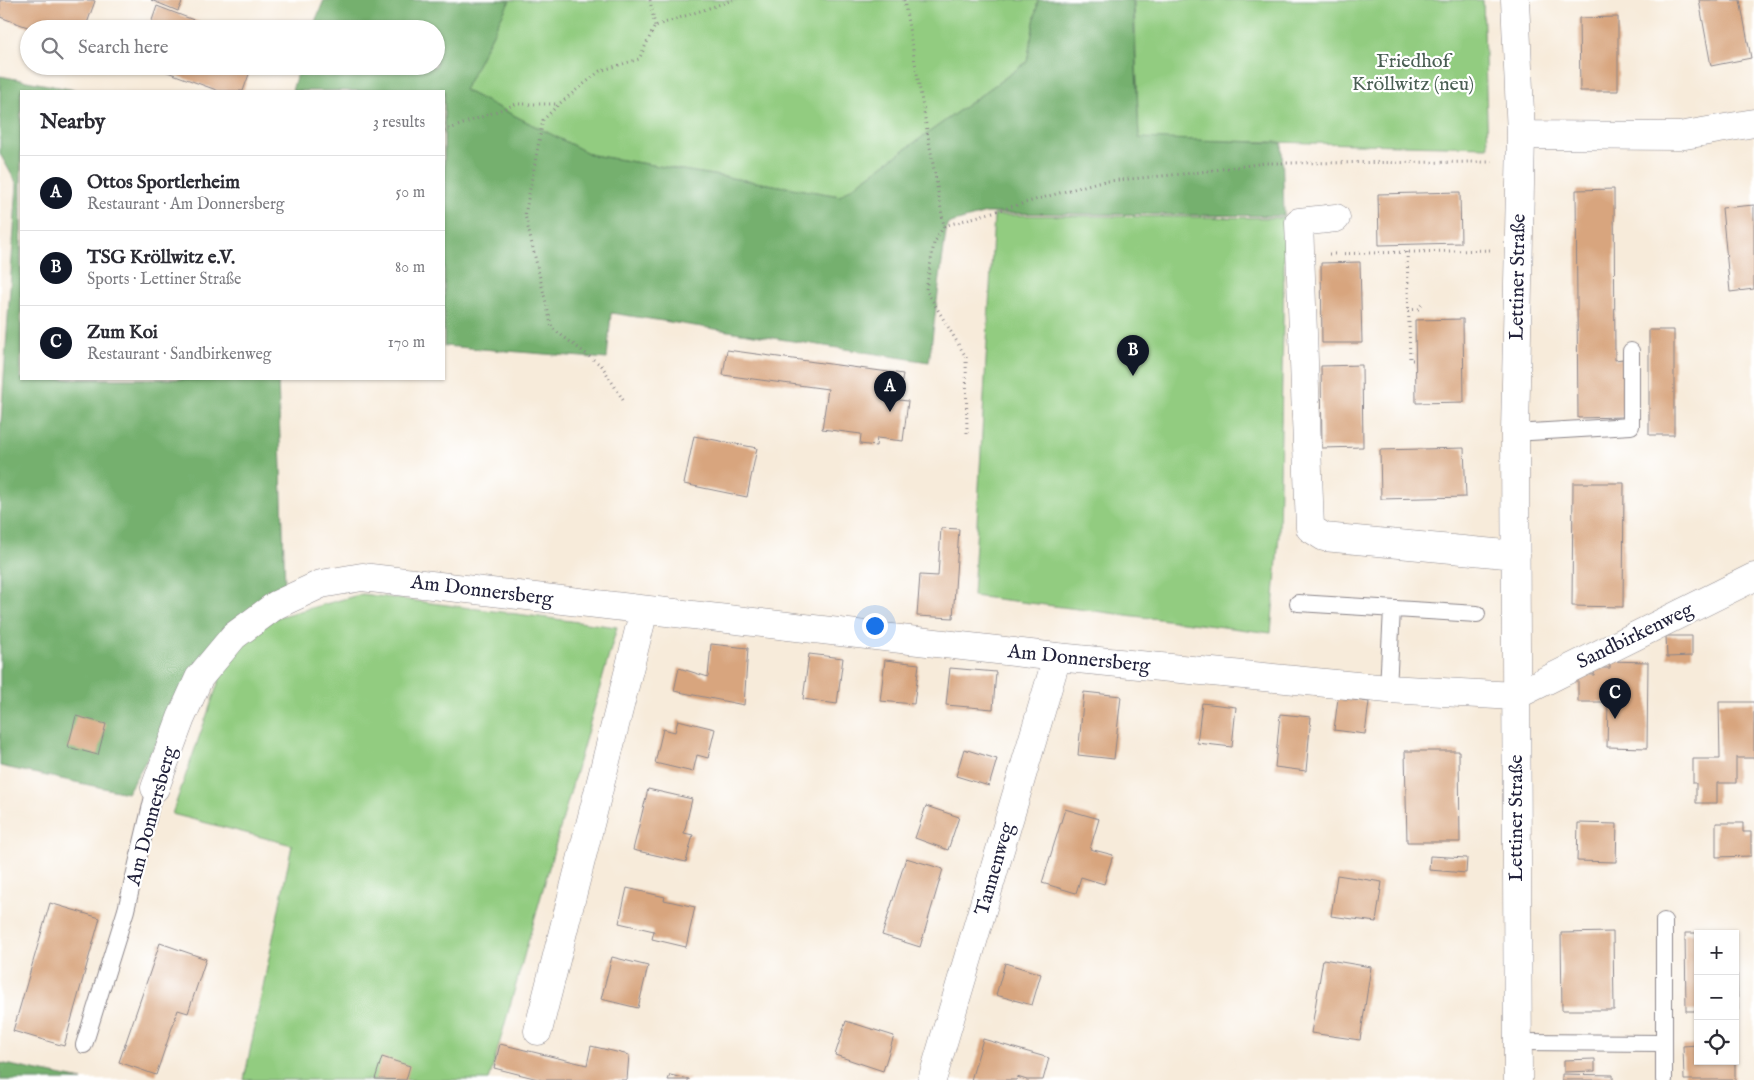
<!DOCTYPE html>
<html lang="en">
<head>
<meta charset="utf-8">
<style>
	:root { --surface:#fff; --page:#f2f2f3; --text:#2b2b33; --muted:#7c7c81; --line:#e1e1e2; --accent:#111827 }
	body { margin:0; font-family:"IM FELL English",serif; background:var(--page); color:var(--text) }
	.controls { position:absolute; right:15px; bottom:15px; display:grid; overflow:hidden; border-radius:0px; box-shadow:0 1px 4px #0004 }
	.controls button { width:45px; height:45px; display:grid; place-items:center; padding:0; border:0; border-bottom:1px solid var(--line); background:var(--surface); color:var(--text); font:25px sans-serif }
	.you { position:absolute; left:874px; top:625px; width:18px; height:18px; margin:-12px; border:4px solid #fff; border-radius:50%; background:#1a73e8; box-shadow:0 0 0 8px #1a73e833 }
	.badge { display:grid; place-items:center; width:32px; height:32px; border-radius:50%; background:var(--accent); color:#fff; font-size:16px; font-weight:700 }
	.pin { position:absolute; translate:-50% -41px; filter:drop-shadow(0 1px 2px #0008) }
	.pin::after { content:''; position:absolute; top:26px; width:18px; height:15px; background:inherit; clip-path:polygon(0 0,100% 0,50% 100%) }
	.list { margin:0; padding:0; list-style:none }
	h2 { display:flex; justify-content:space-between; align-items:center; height:65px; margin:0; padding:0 20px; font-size:21px }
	h2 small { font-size:16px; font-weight:400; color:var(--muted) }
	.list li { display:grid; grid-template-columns:32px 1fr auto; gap:15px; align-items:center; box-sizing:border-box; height:75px; padding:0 20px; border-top:1px solid var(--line) }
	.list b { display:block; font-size:19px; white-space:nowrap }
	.list p { margin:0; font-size:16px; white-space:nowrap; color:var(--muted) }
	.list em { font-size:16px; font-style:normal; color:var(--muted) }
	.icon { flex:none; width:28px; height:28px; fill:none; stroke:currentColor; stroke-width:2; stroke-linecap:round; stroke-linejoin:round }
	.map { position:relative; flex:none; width:1754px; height:1080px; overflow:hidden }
	.search { position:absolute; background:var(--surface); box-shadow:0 1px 4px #0004; left:20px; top:20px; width:425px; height:55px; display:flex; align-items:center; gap:12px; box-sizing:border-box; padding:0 18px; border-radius:28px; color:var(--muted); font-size:19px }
	.panel { position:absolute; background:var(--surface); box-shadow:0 1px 4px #0004; left:20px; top:90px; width:425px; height:290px; border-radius:0px }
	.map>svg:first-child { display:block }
	.green { fill:#92cc80; stroke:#5a775e }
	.forest { fill:#75b06e; stroke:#4c6954 }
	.building { fill:#d8a57e }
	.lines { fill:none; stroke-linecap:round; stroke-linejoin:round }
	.service-casing { stroke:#8c868a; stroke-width:18 }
	.minor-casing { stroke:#8c868a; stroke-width:29 }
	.path { stroke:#8c868a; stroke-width:3; stroke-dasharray:1 4; stroke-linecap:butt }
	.service { stroke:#fff; stroke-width:16 }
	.minor { stroke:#fff; stroke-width:28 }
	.labels { text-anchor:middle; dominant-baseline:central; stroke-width:4.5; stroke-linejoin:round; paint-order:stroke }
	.park-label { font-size:20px; fill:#495e53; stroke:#fff }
	.street-label { font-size:20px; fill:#22223b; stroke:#fff }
</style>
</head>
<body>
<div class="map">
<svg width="1754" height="1080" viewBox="0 0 1754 1080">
	<rect width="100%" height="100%" fill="#fff"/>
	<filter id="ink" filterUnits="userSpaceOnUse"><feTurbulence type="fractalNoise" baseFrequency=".02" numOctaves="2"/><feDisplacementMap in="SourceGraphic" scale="10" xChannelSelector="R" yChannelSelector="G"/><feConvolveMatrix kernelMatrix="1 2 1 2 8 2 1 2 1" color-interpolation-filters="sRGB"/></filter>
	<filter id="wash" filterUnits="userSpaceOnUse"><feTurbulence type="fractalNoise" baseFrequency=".0096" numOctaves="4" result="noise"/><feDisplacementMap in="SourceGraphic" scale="20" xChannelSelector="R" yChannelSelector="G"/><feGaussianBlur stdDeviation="1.12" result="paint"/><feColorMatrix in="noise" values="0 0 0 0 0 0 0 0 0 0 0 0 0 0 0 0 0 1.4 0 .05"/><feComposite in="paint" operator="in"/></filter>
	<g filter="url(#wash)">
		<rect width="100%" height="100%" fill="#f7ebda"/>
		<!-- green -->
		<path class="green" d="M510,0H1038L1027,62L840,196L592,155L464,90Z
			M1134,0H1483L1488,147L1139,139Z
			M994,215L1285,218L1279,535L1271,633L973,596Z
			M362,594L617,627L489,1080H244L292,845L172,814L227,658L274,618Z"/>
		<!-- forest -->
		<path class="forest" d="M324,0H510L464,90L592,155L840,196L1027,62L1038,0H1133L1139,138L1282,143L1284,216L986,213L947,224L929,362L611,313L607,359L444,346V91H292L299,66H436V29H312Z
			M0,76L80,91H21V379H278L285,586L224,628L127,793L0,766V436L17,184L0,154Z
			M0,1063L82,1080H0Z"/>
		<g id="blocks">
			<!-- building -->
			<path class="building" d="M0,0H93L95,1L85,29H33L0,17Z
				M151,0H183L178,11Z
				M1699,0H1740L1751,58L1711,66Z
				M157,6L217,29H149Z
				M1618,17V91H1580L1579,18Z
				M151,66H252L243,91H219Z
				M1614,189L1615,360L1623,359V417L1578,418L1576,190Z
				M1460,192L1461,243L1379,245L1378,194Z
				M1754,205V289L1730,292L1722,208Z
				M1360,262L1362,343H1322L1321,263Z
				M1463,319L1464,402L1416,403L1415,320Z
				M1649,330H1674V435H1649Z
				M727,350L903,374L899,400L908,401L903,441L877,438L876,446L860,444L861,434L822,429L828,389L723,375Z
				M1362,365L1363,447L1322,448L1321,366Z
				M694,436L757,448L747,497L684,484Z
				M1464,448L1466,497L1381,499L1380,450Z
				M1573,483H1624L1623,607L1572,606Z
				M941,528L959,529L953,618L917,616L920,575L938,576Z
				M1666,636H1692V656L1667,657Z
				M711,644L748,648L744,705L674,691L679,668L708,677Z
				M809,654L843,658L837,704L803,699Z
				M885,660L919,664L914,704L880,701Z
				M1610,661L1648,662L1647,748L1607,747L1608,702H1578V674L1594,675L1595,668H1610Z
				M950,668L996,672L993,709L946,705Z
				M1084,692L1121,696L1114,759L1078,755Z
				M1338,698L1369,702L1365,734L1334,730Z
				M1719,702H1754V758H1736V783H1717V803H1696V783H1693V759H1720Z
				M1202,703L1236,707L1232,747L1197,743Z
				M1280,714L1311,717L1306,771L1275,767Z
				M76,716L106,724L98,755L68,747Z
				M678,720L715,729L708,758L697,755L693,772L655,763L663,729L675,732Z
				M964,749L997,759L989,786L956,776Z
				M1405,751H1459L1460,842H1407Z
				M648,789L692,799L684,833L693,835L686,862L633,850Z
				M926,806L959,817L948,850L915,838Z
				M1065,809L1099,819L1090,849L1113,855L1104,884L1081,877L1076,893L1042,883Z
				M1578,823L1617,824L1616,862L1577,861Z
				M1716,823H1743V832H1751V856L1716,857Z
				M1430,856L1467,858L1466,873L1429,870Z
				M906,858L943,869L920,947L882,935Z
				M1337,875L1382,882L1376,922L1331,916Z
				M627,888L665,897L664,900L695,907L686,947L652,939L654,931L619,923Z
				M50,903L100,918L64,1046L13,1031Z
				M1613,932L1614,1010H1562L1561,933Z
				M1685,933H1698V1011H1686Z
				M160,943L206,959L188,1013L178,1010L156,1075L119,1062Z
				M612,957L648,966L638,1008L601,999Z
				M1323,959L1371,967L1360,1040L1311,1033Z
				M1005,963L1041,974L1032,1005L996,995Z
				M1735,974H1737L1738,1010H1735Z
				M846,1021L894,1036L883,1071L835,1055Z
				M983,1039L1049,1058L1043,1080H1027L1017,1077L1016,1080H971Z
				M500,1044L587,1065L591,1046L629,1055L627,1080H542L494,1068Z
				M1698,1045V1061H1735V1080H1684L1683,1046Z
				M382,1057L410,1066L406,1080L375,1079Z
				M1595,1059V1071L1564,1072V1060Z
				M1562,1074L1613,1075V1080H1562Z
				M670,1075L689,1079V1080H668Z"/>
		</g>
	</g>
	<g filter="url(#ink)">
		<use href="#blocks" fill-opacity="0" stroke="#8c868a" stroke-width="1"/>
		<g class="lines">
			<defs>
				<path id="service" d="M1515,433L1631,426V351
					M1298,603L1477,614
					M1388,689L1392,609
					M1518,1042L1664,1043
					M84,1045L126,910L155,788
					M1664,1080V921"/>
				<path id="minor" d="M1515,0L1521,135L1515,433L1518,1080
					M1521,135L1679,136L1754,123
					M1336,218L1299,222L1310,528L1324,537L1516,555
					M155,788L181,718L199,678L234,636L276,605L321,584L362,577L1057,657L1388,689L1515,696L1754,577
					M538,1031L644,610
					M932,1080L1057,657"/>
			</defs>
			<!-- service casing -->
			<use href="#service" class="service-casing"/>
			<!-- minor casing -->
			<use href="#minor" class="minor-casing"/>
			<!-- path -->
			<path class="path" d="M650,0L655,26
				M904,0L944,226L934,243L926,290L966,357L967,434
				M444,131L516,104H558
				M944,226L1098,182L1193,173L1265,163L1492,162
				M1407,252L1410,360H1416
				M1329,254L1491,250
				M1408,310L1419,309L1423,302
				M623,400L602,366L552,328L525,215L543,120L559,104L600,71L639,59L655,26L733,0"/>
			<!-- service -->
			<use href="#service" class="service"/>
			<!-- minor -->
			<use href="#minor" class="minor"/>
		</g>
	</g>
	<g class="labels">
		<!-- park labels -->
		<g class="park-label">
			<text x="1413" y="61">Friedhof<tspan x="1413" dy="23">Kröllwitz (neu)</tspan></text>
		</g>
		<!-- street labels -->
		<g class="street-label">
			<text transform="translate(1518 277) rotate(-89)">Lettiner Straße</text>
			<text transform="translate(482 591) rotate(7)">Am Donnersberg</text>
			<text transform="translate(1635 636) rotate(-26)">Sandbirkenweg</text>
			<text transform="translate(1079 659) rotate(6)">Am Donnersberg</text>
			<text transform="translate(152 816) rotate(-75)">Am Donnersberg</text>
			<text transform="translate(1516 818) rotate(-90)">Lettiner Straße</text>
			<text transform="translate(995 869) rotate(-74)">Tannenweg</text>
		</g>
	</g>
</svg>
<div class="controls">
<button>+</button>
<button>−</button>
<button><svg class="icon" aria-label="locate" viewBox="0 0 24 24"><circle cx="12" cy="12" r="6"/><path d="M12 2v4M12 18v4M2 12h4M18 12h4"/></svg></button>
</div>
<div class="you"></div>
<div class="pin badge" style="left:890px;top:412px">A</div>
<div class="pin badge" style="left:1133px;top:376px">B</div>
<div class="pin badge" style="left:1615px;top:719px">C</div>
<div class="search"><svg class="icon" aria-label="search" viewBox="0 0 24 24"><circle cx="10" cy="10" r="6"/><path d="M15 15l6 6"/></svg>Search here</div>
<section class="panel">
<h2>Nearby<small>3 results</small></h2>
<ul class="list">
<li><span class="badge">A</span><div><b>Ottos Sportlerheim</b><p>Restaurant · Am Donnersberg</p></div><em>50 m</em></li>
<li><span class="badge">B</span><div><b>TSG Kröllwitz e.V.</b><p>Sports · Lettiner Straße</p></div><em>80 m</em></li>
<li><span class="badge">C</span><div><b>Zum Koi</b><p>Restaurant · Sandbirkenweg</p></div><em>170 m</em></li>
</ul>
</section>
</div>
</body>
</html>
